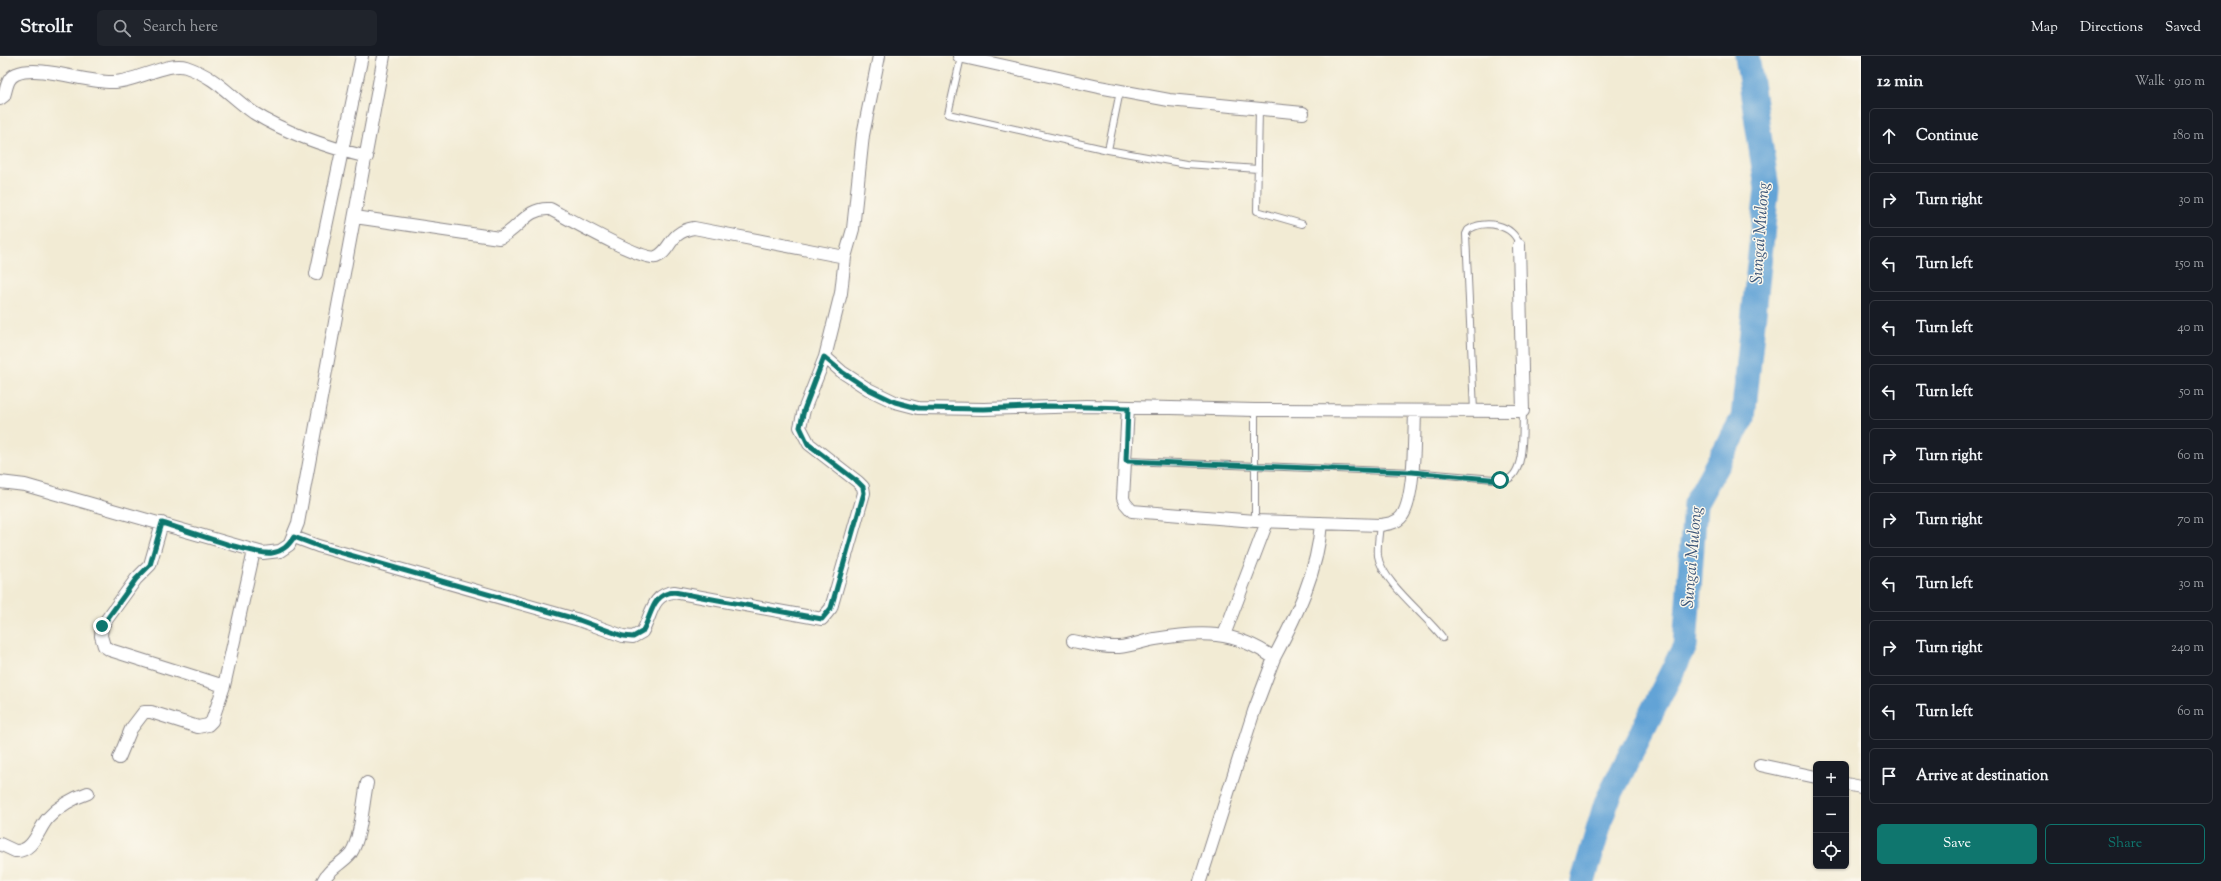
<!DOCTYPE html>
<html lang="en">
<head>
<meta charset="utf-8">
<style>
	:root { --surface:#171b24; --page:#20242c; --text:#f1f3f6; --muted:#9ea1a6; --line:#363941; --accent:#0f766e }
	body { margin:0; font-family:"Sorts Mill Goudy",serif; background:var(--page); color:var(--text) }
	.controls { position:absolute; right:12px; bottom:12px; display:grid; overflow:hidden; border-radius:6px; box-shadow:0 1px 3px #0004 }
	.controls button { width:36px; height:36px; display:grid; place-items:center; padding:0; border:0; border-bottom:1px solid var(--line); background:var(--surface); color:var(--text); font:20px sans-serif }
	.stop { position:absolute; width:12px; height:12px; margin:-9px; border:3px solid #0f766e; border-radius:50%; background:#fff }
	.stop.end { background:#0f766e; border-color:#fff; box-shadow:0 1px 4px #0008 }
	.list { margin:0; padding:0; list-style:none }
	h2 { display:flex; justify-content:space-between; align-items:center; height:52px; margin:0; padding:0 16px; font-size:17px }
	h2 small { font-size:13px; font-weight:400; color:var(--muted) }
	.list li { display:grid; grid-template-columns:26px 1fr auto; gap:12px; align-items:center; box-sizing:border-box; height:56px; margin:0 8px 8px; padding:0 8px; border:1px solid var(--line); border-radius:6px }
	.list b { display:block; font-size:15px; white-space:nowrap }
	.list em { font-size:13px; font-style:normal; color:var(--muted) }
	.actions { display:flex; gap:8px; padding:12px 16px }
	.actions a { flex:1; padding:9px 0; border:1px solid var(--accent); border-radius:6px; text-align:center; font-size:14px; color:var(--accent) }
	.actions .main { background:var(--accent); color:#fff }
	.icon { flex:none; width:22px; height:22px; fill:none; stroke:currentColor; stroke-width:2; stroke-linecap:round; stroke-linejoin:round }
	.map { position:relative; flex:none; width:1861px; height:825px; overflow:hidden }
	header { display:flex; align-items:center; gap:24px; box-sizing:border-box; height:56px; padding:0 20px; background:var(--surface); border-bottom:1px solid var(--line) }
	header strong { font-size:19px }
	nav { display:flex; gap:22px; margin-inline-start:auto; font-size:14px }
	.search { width:280px; height:36px; background:var(--page); display:flex; align-items:center; gap:10px; box-sizing:border-box; padding:0 14px; border-radius:6px; color:var(--muted); font-size:15px }
	main { display:flex }
	aside { flex:1; background:var(--surface) }
	.map>svg:first-child { display:block }
	.lines { fill:none; stroke-linecap:round; stroke-linejoin:round }
	.river { stroke:#62a3d6; stroke-width:25 }
	.service-casing { stroke:#8a8688; stroke-width:8 }
	.minor-casing { stroke:#8a8688; stroke-width:14 }
	.service { stroke:#fff; stroke-width:6 }
	.minor { stroke:#fff; stroke-width:12 }
	.route { stroke:#0f766e; stroke-width:5 }
	.labels { text-anchor:middle; dominant-baseline:central; stroke-width:3; stroke-linejoin:round; paint-order:stroke }
	.water-label { font-size:17px; font-style:italic; fill:#3c5679; stroke:#fbf7ec }
</style>
</head>
<body>
<header>
<strong>Strollr</strong>
<div class="search"><svg class="icon" aria-label="search" viewBox="0 0 24 24"><circle cx="10" cy="10" r="6"/><path d="M15 15l6 6"/></svg>Search here</div>
<nav><a>Map</a><a>Directions</a><a>Saved</a></nav>
</header>
<main>
<div class="map">
<svg width="1861" height="825" viewBox="0 0 1861 825">
	<rect width="100%" height="100%" fill="#fbf7ec"/>
	<filter id="ink" filterUnits="userSpaceOnUse"><feTurbulence type="fractalNoise" baseFrequency=".025" numOctaves="2"/><feDisplacementMap in="SourceGraphic" scale="8" xChannelSelector="R" yChannelSelector="G"/><feConvolveMatrix kernelMatrix="1 2 1 2 8 2 1 2 1" color-interpolation-filters="sRGB"/></filter>
	<filter id="wash" filterUnits="userSpaceOnUse"><feTurbulence type="fractalNoise" baseFrequency=".012" numOctaves="4" result="noise"/><feDisplacementMap in="SourceGraphic" scale="16" xChannelSelector="R" yChannelSelector="G"/><feGaussianBlur stdDeviation="0.9" result="paint"/><feColorMatrix in="noise" values="0 0 0 0 0 0 0 0 0 0 0 0 0 0 0 0 0 1.4 0 .05"/><feComposite in="paint" operator="in"/></filter>
	<g filter="url(#wash)">
		<rect width="100%" height="100%" fill="#f2ebd4"/>
		<g class="lines">
			<!-- river -->
			<path class="river" d="M1583,825L1606,747L1685,590L1695,448L1743,362L1767,132L1747,0"/>
		</g>
	</g>
	<g filter="url(#ink)">
		<g class="lines">
			<defs>
				<path id="service" d="M961,1L948,58L1108,94L1186,108L1258,113
					M1259,53L1257,155L1302,168
					M1108,94L1120,35
					M1474,355L1466,178L1468,174C1484,163 1514,168 1519,189
					M1126,405L1412,416L1506,424C1526,418 1522,373 1523,355
					M1255,465V354
					M1380,469C1379,479 1377,490 1378,500C1382,526 1427,560 1443,582"/>
				<path id="minor" d="M879,0L863,79L853,173L845,201L841,237L825,301L842,316L868,333L895,346L918,352L984,353L1087,350L1255,354L1523,355L1519,189
					M959,0L1099,31L1169,44L1303,57
					M0,43L4,40C7,31 7,22 16,18C40,8 86,27 113,26C135,26 169,5 186,11C218,22 229,40 254,57C286,77 331,92 367,101
					M355,161L499,182C519,174 526,151 550,153C567,162 642,205 656,201C671,196 668,176 694,172L845,201
					M316,218L362,0
					M1128,351L1123,442L1125,447L1132,455L1255,465L1380,469C1388,468 1397,467 1402,460C1415,442 1414,379 1415,356
					M0,426L25,429L263,497L280,495L289,489L298,467L384,0
					M162,467L150,509L136,523L102,570L101,580L104,590L110,594L224,630
					M294,481L318,490L579,564L623,580L633,581L642,576C652,560 651,538 674,536L822,563L831,552L864,437L863,431L858,426L809,388L800,371L804,354L825,301
					M1224,579L1267,466
					M1073,585C1088,588 1104,592 1119,591C1131,590 1143,585 1155,583C1201,575 1234,574 1274,602C1296,560 1318,516 1321,467
					M119,702L131,673L144,656H151L198,671L208,669L212,665L224,630L254,495
					M1760,709L1816,721
					M1846,728L1861,731
					M0,788L15,795C34,796 38,773 48,762C59,750 73,742 88,737
					M323,825C329,812 342,808 351,797C361,782 363,746 367,727
					M1200,825L1254,655L1274,602"/>
			</defs>
			<!-- service casing -->
			<use href="#service" class="service-casing"/>
			<!-- minor casing -->
			<use href="#minor" class="minor-casing"/>
			<!-- service -->
			<use href="#service" class="service"/>
			<!-- minor -->
			<use href="#minor" class="minor"/>
		</g>
	</g>
	<g class="lines" filter="url(#ink)">
		<!-- route -->
		<path class="route" d="M102,570L136,523L150,509L162,467C183,473 255,500 272,497C283,495 288,490 294,481L318,490L579,564L623,580L633,581L642,576C652,560 651,538 674,536L822,563L831,552L864,437L863,431L858,426L808,388L800,371L804,354L824,301L842,316L868,333L895,346L918,352L984,353L1049,350L1128,352L1126,405L1412,416L1500,424"/>
	</g>
	<g class="labels">
		<!-- water labels -->
		<g class="water-label">
			<text transform="translate(1761 177) rotate(-86)">Sungai Mulong</text>
			<text transform="translate(1693 501) rotate(-85)">Sungai Mulong</text>
		</g>
	</g>
</svg>
<div class="controls">
<button>+</button>
<button>−</button>
<button><svg class="icon" aria-label="locate" viewBox="0 0 24 24"><circle cx="12" cy="12" r="6"/><path d="M12 2v4M12 18v4M2 12h4M18 12h4"/></svg></button>
</div>
<div class="stop" style="left:1500px;top:424px"></div>
<div class="stop end" style="left:102px;top:570px"></div>
</div>
<aside>
<h2>12 min<small>Walk · 910 m</small></h2>
<ul class="list">
<li><svg class="icon" aria-label="ahead" viewBox="0 0 24 24"><path d="M12 20V5M6 11l6-6 6 6"/></svg><div><b>Continue</b></div><em>180 m</em></li>
<li><svg class="icon" aria-label="right" viewBox="0 0 24 24"><path d="M7 20v-9h11M14 6l5 5-5 5"/></svg><div><b>Turn right</b></div><em>30 m</em></li>
<li><svg class="icon" aria-label="left" viewBox="0 0 24 24"><path d="M17 20v-9H6M10 6l-5 5 5 5"/></svg><div><b>Turn left</b></div><em>150 m</em></li>
<li><svg class="icon" aria-label="left" viewBox="0 0 24 24"><path d="M17 20v-9H6M10 6l-5 5 5 5"/></svg><div><b>Turn left</b></div><em>40 m</em></li>
<li><svg class="icon" aria-label="left" viewBox="0 0 24 24"><path d="M17 20v-9H6M10 6l-5 5 5 5"/></svg><div><b>Turn left</b></div><em>50 m</em></li>
<li><svg class="icon" aria-label="right" viewBox="0 0 24 24"><path d="M7 20v-9h11M14 6l5 5-5 5"/></svg><div><b>Turn right</b></div><em>60 m</em></li>
<li><svg class="icon" aria-label="right" viewBox="0 0 24 24"><path d="M7 20v-9h11M14 6l5 5-5 5"/></svg><div><b>Turn right</b></div><em>70 m</em></li>
<li><svg class="icon" aria-label="left" viewBox="0 0 24 24"><path d="M17 20v-9H6M10 6l-5 5 5 5"/></svg><div><b>Turn left</b></div><em>30 m</em></li>
<li><svg class="icon" aria-label="right" viewBox="0 0 24 24"><path d="M7 20v-9h11M14 6l5 5-5 5"/></svg><div><b>Turn right</b></div><em>240 m</em></li>
<li><svg class="icon" aria-label="left" viewBox="0 0 24 24"><path d="M17 20v-9H6M10 6l-5 5 5 5"/></svg><div><b>Turn left</b></div><em>60 m</em></li>
<li><svg class="icon" aria-label="arrive" viewBox="0 0 24 24"><path d="M6 21V4h12l-3 4 3 4H6"/></svg><div><b>Arrive at destination</b></div></li>
</ul>
<div class="actions"><a class="main">Save</a><a>Share</a></div>
</aside>
</main>
</body>
</html>
